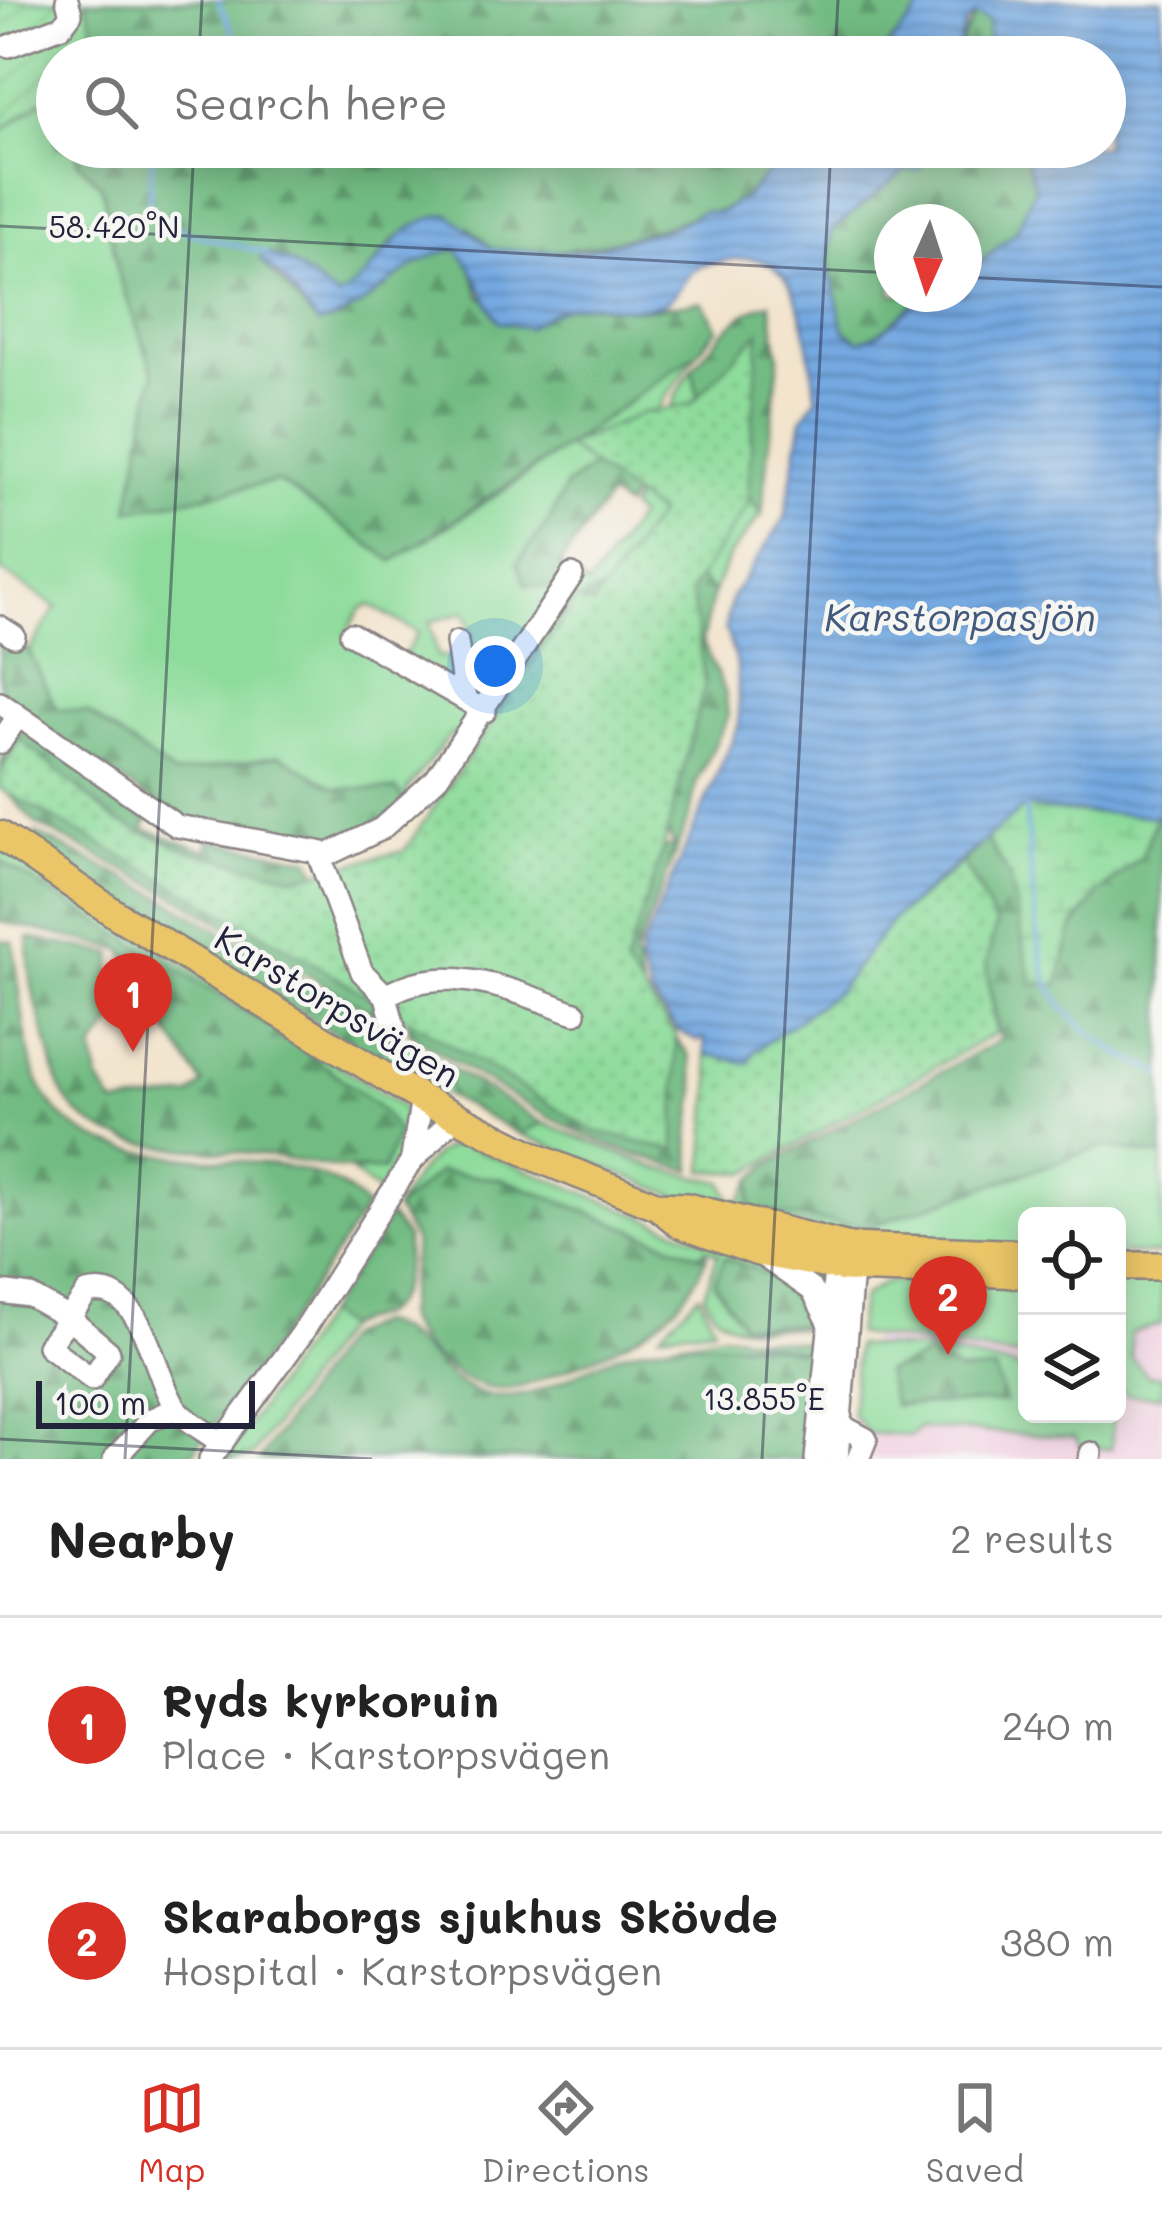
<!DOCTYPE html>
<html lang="en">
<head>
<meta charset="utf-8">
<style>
	:root { --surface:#fff; --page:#f2f2f2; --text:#222; --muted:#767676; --line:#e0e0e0; --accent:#d93025 }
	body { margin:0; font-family:Mali,sans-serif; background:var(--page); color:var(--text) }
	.controls { position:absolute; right:36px; bottom:36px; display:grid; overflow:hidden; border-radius:18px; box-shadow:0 6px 30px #0003 }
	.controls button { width:108px; height:108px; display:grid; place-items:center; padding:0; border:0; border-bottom:3px solid var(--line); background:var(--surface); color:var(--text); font:60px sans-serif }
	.compass { position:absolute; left:874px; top:204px; width:108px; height:108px; border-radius:50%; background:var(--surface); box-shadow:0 6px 30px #0003; rotate:183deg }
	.scale { position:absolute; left:36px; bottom:30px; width:219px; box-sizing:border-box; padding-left:12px; border:6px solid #22223b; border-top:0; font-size:33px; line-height:42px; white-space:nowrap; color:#22223b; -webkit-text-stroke:9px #f6f6f2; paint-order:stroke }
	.you { position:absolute; left:495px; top:666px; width:42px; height:42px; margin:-30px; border:9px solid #fff; border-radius:50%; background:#1a73e8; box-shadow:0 0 0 18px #1a73e833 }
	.badge { display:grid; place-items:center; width:78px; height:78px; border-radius:50%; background:var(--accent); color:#fff; font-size:39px; font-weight:700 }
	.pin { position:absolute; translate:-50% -99px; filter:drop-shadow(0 3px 6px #0008) }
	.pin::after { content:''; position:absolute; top:63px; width:42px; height:36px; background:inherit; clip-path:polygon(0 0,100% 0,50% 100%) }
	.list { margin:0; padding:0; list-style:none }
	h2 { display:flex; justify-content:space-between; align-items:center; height:156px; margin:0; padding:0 48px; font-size:51px }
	h2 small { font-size:39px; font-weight:400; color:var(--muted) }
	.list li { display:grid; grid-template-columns:78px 1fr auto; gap:36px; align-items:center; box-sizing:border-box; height:216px; padding:0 48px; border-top:3px solid var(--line) }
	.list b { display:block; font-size:45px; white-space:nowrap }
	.list p { margin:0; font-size:39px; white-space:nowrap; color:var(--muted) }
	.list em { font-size:39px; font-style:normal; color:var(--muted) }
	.icon { flex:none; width:66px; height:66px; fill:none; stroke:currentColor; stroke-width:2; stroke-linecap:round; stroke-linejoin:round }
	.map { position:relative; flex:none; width:1162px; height:1459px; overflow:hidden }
	.search { position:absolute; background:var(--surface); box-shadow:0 6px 30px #0003; left:36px; right:36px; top:36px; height:132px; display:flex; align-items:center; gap:30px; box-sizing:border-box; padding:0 42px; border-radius:66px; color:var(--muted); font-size:45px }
	.sheet { height:588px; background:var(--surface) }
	nav { display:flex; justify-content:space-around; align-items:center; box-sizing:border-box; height:168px; border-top:3px solid var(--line); background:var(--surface); font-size:33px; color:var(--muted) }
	nav a { display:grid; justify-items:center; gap:6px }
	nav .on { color:var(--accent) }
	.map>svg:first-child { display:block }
	.built { fill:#f2cfe1 }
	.grass { fill:#8edc9b; stroke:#587f6b; stroke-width:3; fill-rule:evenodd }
	.forest { fill:url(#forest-firs); stroke:#4a6f5f; stroke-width:3 }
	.wetland { fill:url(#wetland-marsh); stroke:#587f6b; stroke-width:3 }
	.park { fill:url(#park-dots); stroke:#587f6b; stroke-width:3 }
	.garden { fill:url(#garden-furrows); stroke:#587f6b; stroke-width:3 }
	.water { fill:url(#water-rules); stroke:#4b668e; stroke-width:3 }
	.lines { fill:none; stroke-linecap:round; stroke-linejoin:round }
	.stream { stroke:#74a9e1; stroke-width:4.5 }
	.minor-casing { stroke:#8a8384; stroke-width:26 }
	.major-casing { stroke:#8a8384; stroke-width:32 }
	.minor { stroke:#fff; stroke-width:21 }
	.major { stroke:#ebc669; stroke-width:27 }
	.ticks { fill:none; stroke:#22223b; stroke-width:3; stroke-opacity:0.45 }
	.labels { text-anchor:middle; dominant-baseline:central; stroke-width:9; stroke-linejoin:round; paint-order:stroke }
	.street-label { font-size:36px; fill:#22223b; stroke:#f6f6f2 }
	.water-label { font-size:39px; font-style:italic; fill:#43587d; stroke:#f6f6f2 }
	.ticks-label { font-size:30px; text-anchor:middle; fill:#22223b; stroke:#f6f6f2; stroke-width:9; stroke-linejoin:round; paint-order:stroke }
</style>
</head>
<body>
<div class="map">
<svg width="1162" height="1459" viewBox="0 0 1162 1459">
	<defs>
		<pattern id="forest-firs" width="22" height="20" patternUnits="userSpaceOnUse" patternTransform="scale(3)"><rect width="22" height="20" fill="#72bc83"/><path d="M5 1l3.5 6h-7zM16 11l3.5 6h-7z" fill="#5d986c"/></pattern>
		<pattern id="wetland-marsh" width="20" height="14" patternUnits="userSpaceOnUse" patternTransform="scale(3)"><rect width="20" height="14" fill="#8edc9b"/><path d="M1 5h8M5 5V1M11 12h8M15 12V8" fill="none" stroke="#7abc86"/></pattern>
		<pattern id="park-dots" width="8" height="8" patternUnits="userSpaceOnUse" patternTransform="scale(3)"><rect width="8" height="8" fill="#8edc9b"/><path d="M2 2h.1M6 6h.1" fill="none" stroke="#7abc86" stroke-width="1.8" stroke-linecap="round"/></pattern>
		<pattern id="garden-furrows" width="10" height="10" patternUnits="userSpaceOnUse" patternTransform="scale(3)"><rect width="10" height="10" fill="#8edc9b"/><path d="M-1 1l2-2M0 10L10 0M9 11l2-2" fill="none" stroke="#7abc86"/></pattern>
		<pattern id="water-rules" width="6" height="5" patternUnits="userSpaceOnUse" patternTransform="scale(3)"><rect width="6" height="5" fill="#74a9e1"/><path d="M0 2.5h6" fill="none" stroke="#5f89b8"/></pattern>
	</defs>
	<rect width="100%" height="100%" fill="#f6f6f2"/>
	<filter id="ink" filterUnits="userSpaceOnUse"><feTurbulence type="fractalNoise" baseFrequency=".00833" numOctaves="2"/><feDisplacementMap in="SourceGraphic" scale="24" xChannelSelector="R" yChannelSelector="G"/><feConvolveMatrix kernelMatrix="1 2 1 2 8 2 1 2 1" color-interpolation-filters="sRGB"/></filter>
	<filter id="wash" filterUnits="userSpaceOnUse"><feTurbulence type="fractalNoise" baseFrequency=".004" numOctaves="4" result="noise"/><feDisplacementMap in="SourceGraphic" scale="48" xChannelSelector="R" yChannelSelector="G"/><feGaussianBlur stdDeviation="2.7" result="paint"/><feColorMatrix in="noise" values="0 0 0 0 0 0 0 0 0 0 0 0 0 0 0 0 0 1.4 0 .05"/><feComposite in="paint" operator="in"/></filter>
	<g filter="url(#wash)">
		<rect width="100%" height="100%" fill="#f2e4cd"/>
		<!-- built -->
		<path class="built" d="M874,1296H1027V1414H1117V1296H1162V1459H801L810,1423L864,1417Z"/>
		<!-- grass -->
		<path class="grass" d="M57,90V147H78V162L102,187L119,276L154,373L130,510L278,481L393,561L509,487L697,353L660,406L642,481L566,486L550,520L518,563L559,588L484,707L470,699L465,657L474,647L466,612L429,622L438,657L448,656L460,692L402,658L418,633L370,605L361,609L345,635L478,711L459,739L451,734L407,790L406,804L397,790L335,788L280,755L174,775L88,713L55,708L29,651L57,607L0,570V132Z
			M692,369L711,451L762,514L728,557L713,593L688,567L544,626L575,577L588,586L638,517L629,509C660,464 658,417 692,369Z
			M0,847L399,1104C421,1135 397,1165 379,1193L352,1172L383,1169L289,1038L0,861Z
			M398,1037L442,1063L452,1098L374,1056Z
			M543,1123L656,1168L723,1182L729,1198L740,1202L752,1180L749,1209L865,1228L1101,1147L1162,1156V1254L1117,1253V1216H1027V1248L864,1238L692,1202L520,1134Z
			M462,1144L748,1258L803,1290L822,1318L820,1354L754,1341L629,1351L721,1334L810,1344L818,1343V1332C777,1318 724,1347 704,1294L718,1254L706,1249L701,1253L707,1252L706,1258L502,1179L439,1172L395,1209C410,1184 431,1145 462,1144Z
			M1162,1277V1324L1131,1333V1358L1148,1376H1162V1396L1126,1395L1117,1385V1278Z
			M1027,1280V1358L856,1334L862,1297L886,1282Z
			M699,1294L714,1327L660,1333Z
			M325,1314L344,1327L252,1456L225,1459Z
			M856,1345L937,1351L1027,1370V1414H1113L1111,1449L1080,1447L1075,1437L918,1428L911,1436L868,1433L852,1414ZM928,1356L960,1372L885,1373Z"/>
		<!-- forest -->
		<path class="forest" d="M86,0H928L879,57H95L99,52Z
			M975,14L989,21L987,57H955Z
			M78,147H792C772,170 752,196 724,209C715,214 707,210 698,214C631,239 565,260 493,249L469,227L395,239L355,288L337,299L292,264L266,253L260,259L318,324L429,253L457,250L470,263L480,296L527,328C574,296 583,305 635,309C656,310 681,303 702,302L718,328L697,353L566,446L393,561L278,481L129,510L154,373L119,276L102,187L78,162Z
			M931,147H1022L1036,188L1016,232L964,276V222H892V294H928C902,308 887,333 860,341L844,331L829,265L832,230Z
			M770,303L779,357L762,514L711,451L692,369C714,343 735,312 770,303Z
			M617,448L642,481L625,507L609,496L559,565L569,573L559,588L526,585L517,563L550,520L566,486Z
			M689,567L713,593L702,641L725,692L728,717L696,784L690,815L635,955L645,1000L690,1056L696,1090L689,1138L692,1170C587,1148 499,1090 410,1034L403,994L635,854L674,846L651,795L516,716L487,715L544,626L589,595Z
			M0,632L29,651L56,708L88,713L174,775L280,755L335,788L397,790L406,804L343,848L182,821L0,698Z
			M23,729L148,818L144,829L206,851L209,840L311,859L383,1020L183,900L36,824L0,785C0,765 4,739 23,729Z
			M1162,806V1156L1101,1147L865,1228L749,1210L752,1180L767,1166L1000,1040L986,966L996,924L963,863L986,838L1009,875L1032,983L1100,892L1142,856Z
			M35,833L161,896L398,1037L374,1056L185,945L38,848Z
			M0,861L289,1038L380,1108L398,1133L383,1170C341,1173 297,1159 255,1154C193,1146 104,1156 66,1099C55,1083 52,1057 46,1038C36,1003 26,975 29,938L114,954L110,971L119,1014L93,1050L98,1079L114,1105L191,1096L203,1084L150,1004L123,950L0,921Z
			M0,940L13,942C20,984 22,1031 34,1071C80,1211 293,1116 366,1208L273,1346L188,1459H0Z
			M442,1063L543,1123L520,1134L452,1098Z
			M439,1172L502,1179L706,1258C680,1323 628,1343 567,1369C548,1376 527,1388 506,1389C466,1391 421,1353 405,1318L415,1242L395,1209Z
			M389,1216L406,1238C407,1261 405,1300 383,1313C372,1320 357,1321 344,1327L325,1314Z
			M725,1257C762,1273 806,1284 818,1326L742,1324L714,1283Z
			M377,1323C422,1330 442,1389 491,1396C539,1404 585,1363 629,1351C691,1335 759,1342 820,1354L805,1459H260L345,1336Z
			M928,1356L960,1372L995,1370L1005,1402L894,1405L885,1372Z"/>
		<!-- wetland -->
		<path class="wetland" d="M1025,806C1070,816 1112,811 1156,817L1142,856L1100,892L1073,926L1058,985L1032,984L1009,875L986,838Z"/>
		<!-- park -->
		<path class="park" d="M759,332L747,506L691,590L705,683L664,845L625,966L676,1035L675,1151L594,1131L286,947L0,789V772L21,739L116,821L192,852L296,877L404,851L576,599L593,605L658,514L566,446L643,413L691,404Z
			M963,863L996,924L986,966L996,1033L746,1173L704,1171L711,1079L706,1054L748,1063L755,1051L838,991L894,918Z"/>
		<!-- garden -->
		<path class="garden" d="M0,0H86L99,53L57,57V90L0,131Z"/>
		<!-- water -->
		<path class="water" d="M928,0H1162V806L1156,817C1112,811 1070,815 1025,806L894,918L838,991L755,1051L748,1063L706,1054L704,1038L698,1041L677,1030L651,995L640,963L641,950L739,724L737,666L725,627L732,596L785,518L802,419L817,397C804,337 805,240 724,261C717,263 704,264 697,268C681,278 679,301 658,305C598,319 594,282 527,328L499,322C483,299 477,270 457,250C402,255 373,313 318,324L283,279L260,259L266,253L292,264L338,298C386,270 385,224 449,214L493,249L580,252L673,227L703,211L719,213L745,197L792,147H931L919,170H906L832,230L829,265L844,331L860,341C908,326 896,294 964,294V276L1016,232L1035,188L1022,147H1105V57H987L989,21L975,15L966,23L955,57H879Z"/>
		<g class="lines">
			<!-- stream -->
			<path class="stream" d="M218,0L242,52L238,57
				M163,147L152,160L148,213L189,233L266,253
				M1025,806C1030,847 1035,949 1048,982C1065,1023 1123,1059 1162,1074"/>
		</g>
	</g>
	<g filter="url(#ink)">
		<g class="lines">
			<defs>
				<path id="minor" d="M9,46L62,26L71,14L67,0
					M0,627L14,636
					M351,634L485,711
					M457,642L465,699
					M0,703L177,826L329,854L381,829L436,779L572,575
					M0,743L18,716
					M318,854L362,972L386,996L395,1031
					M386,996C445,959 517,992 575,1013
					M411,1163L422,1099
					M763,1256L812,1290L828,1320
					M0,1292L30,1296L69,1318L87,1293C144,1278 154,1381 177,1409C188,1423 209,1433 222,1444
					M69,1318L109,1352L92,1379L48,1346Z
					M842,1426L866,1439L858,1459
					M114,1459L150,1420L176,1408
					M210,1459L301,1335L410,1163L456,1116
					M816,1459L834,1280L847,1259
					M837,1459L851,1282L844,1268
					M1090,1459L1091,1453"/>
				<path id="major" d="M0,835L120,917L422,1099L540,1159L658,1206L680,1224L758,1252L844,1268L1027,1274
					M658,1206L687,1207L850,1247L1027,1254
					M1117,1266H1162"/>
			</defs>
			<!-- minor casing -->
			<use href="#minor" class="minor-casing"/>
			<!-- major casing -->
			<use href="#major" class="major-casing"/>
			<!-- minor -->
			<use href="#minor" class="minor"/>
			<!-- major -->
			<use href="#major" class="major"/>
		</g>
	</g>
	<!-- ticks -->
	<path class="ticks" d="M199,57L202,0M835,57L838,0M0,226L892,273M964,277L1162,287M0,1439L372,1459M125,1459L194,147M762,1459L831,147"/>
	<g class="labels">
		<!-- street labels -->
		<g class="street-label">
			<text transform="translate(338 1005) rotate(31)">Karstorpsvägen</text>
		</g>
		<!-- water labels -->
		<g class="water-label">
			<text x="960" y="615">Karstorpasjön</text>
		</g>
	</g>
	<g class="ticks-label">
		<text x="114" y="238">58.420°N</text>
		<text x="764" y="1410">13.855°E</text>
	</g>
</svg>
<div class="controls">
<button><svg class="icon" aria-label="locate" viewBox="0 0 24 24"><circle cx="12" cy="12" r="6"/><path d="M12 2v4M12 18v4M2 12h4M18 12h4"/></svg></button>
<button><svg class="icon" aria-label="layers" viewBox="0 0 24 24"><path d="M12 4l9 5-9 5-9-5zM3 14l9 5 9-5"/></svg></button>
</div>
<svg class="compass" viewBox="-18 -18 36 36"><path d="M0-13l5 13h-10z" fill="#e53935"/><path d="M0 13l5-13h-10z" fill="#767676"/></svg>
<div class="scale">100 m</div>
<div class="you"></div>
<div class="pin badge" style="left:133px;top:1052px">1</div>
<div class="pin badge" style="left:948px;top:1355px">2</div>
<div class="search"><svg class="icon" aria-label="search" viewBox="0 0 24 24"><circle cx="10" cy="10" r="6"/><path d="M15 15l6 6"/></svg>Search here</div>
</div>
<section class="sheet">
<h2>Nearby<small>2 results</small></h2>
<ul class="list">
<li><span class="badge">1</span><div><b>Ryds kyrkoruin</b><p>Place · Karstorpsvägen</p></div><em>240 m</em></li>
<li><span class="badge">2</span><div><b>Skaraborgs sjukhus Skövde</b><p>Hospital · Karstorpsvägen</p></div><em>380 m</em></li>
</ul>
</section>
<nav>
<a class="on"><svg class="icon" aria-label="map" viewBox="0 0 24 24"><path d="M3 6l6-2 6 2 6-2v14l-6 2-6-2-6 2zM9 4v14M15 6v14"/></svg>Map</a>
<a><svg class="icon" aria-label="directions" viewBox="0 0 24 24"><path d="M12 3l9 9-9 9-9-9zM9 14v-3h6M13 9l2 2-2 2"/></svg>Directions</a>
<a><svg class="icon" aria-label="saved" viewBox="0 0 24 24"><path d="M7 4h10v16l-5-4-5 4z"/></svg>Saved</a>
</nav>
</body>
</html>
